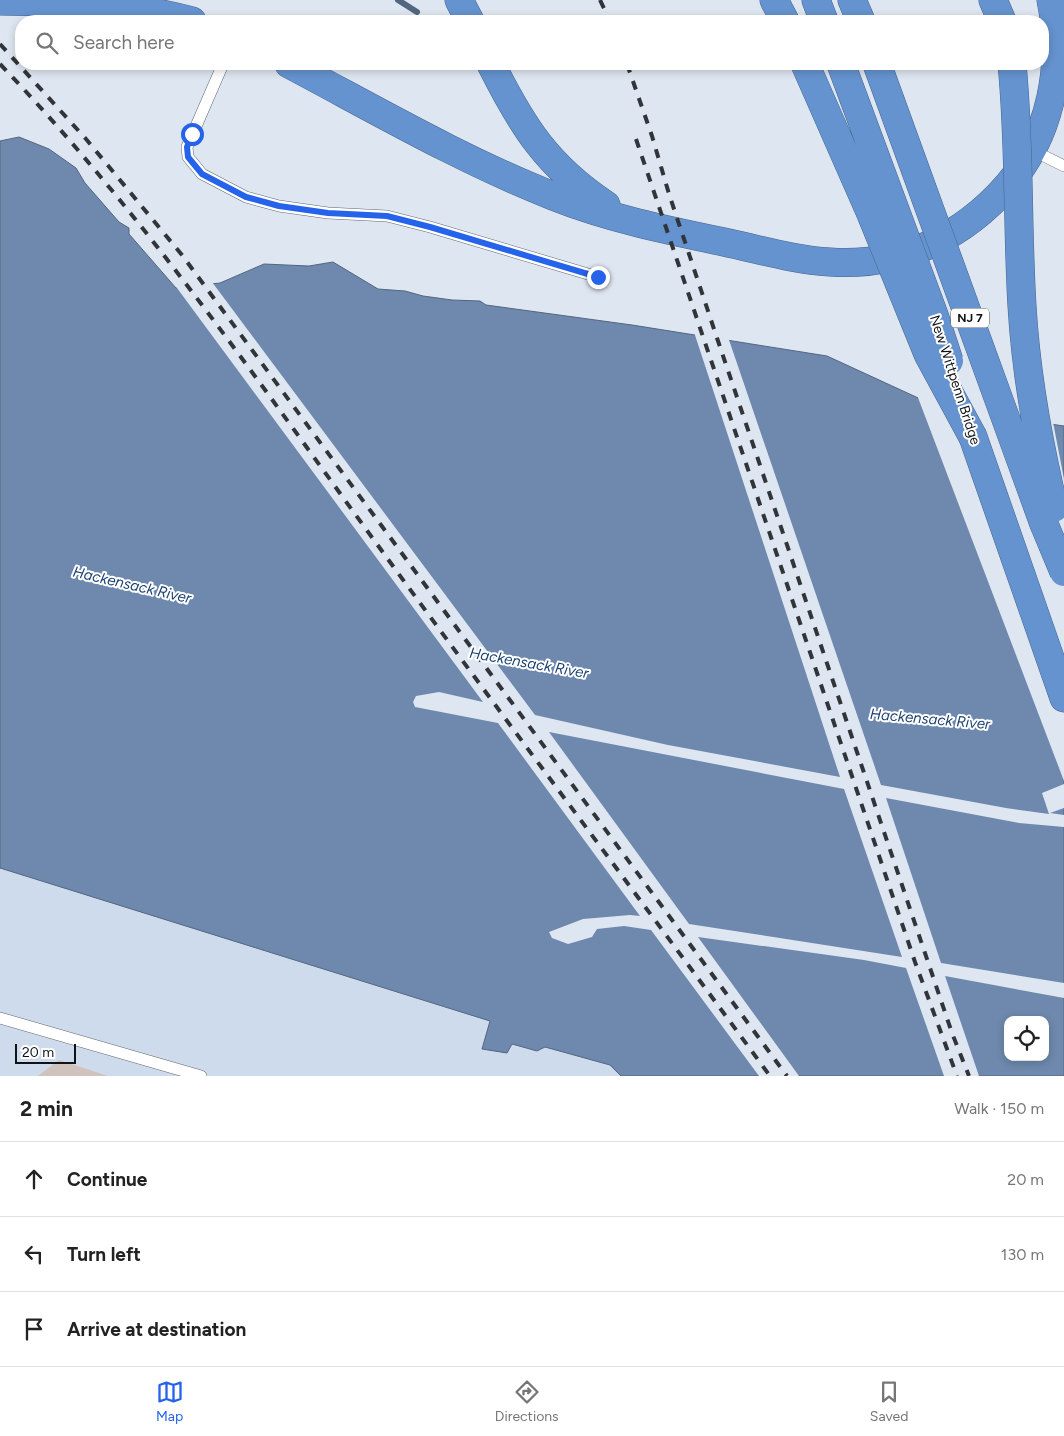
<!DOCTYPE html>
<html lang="en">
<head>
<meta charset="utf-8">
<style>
	:root { --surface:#fff; --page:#f2f2f2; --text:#222; --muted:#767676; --line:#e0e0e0; --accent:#2563eb }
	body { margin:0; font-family:Figtree,sans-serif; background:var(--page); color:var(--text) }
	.controls { position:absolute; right:15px; bottom:15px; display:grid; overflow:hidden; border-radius:10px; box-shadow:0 2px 8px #0003 }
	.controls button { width:45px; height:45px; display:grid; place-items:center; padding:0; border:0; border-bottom:1px solid var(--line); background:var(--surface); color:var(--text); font:25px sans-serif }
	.scale { position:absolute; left:15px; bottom:12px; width:61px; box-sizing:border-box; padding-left:5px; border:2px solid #101316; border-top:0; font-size:14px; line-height:18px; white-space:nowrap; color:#101316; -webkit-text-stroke:4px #fff; paint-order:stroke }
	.stop { position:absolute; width:15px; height:15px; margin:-11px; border:4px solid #2563eb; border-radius:50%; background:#fff }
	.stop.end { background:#2563eb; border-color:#fff; box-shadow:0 1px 5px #0008 }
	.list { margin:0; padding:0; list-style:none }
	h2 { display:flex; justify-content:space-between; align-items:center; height:65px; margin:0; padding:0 20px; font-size:21px }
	h2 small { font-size:16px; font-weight:400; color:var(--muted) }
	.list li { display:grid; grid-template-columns:32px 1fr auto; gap:15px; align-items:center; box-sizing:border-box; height:75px; padding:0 20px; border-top:1px solid var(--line) }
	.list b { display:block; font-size:19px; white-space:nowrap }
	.list em { font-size:16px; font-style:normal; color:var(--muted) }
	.icon { flex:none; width:28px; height:28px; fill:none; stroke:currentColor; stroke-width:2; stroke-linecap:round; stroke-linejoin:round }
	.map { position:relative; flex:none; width:1064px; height:1076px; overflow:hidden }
	.search { position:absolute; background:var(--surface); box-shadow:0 2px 8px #0003; left:15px; right:15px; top:15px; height:55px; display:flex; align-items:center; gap:12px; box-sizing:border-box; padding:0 18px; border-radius:20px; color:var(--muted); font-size:19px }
	.sheet { height:290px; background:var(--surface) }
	nav { display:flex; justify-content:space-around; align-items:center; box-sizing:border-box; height:70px; border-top:1px solid var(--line); background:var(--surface); font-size:14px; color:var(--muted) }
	nav a { display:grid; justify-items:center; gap:2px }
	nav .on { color:var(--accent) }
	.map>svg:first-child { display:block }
	.built { fill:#cedbec }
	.water { fill:#6e89ad; stroke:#526680; fill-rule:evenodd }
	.pier { fill:#dee6f1; fill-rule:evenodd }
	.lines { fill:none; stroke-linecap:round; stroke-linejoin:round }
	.stream { stroke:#526680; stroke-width:6 }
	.building { fill:#d0c2bc }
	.lane-casing { stroke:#606871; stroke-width:12 }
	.highway-casing { stroke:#47668e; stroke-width:29 }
	.lane { stroke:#fff; stroke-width:11 }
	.highway { stroke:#6593cf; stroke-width:28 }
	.rail { stroke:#313539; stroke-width:4; stroke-dasharray:9 9; stroke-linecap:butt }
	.highway-bridge-casing { stroke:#47668e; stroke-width:29; stroke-linecap:butt }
	.highway-bridge { stroke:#6593cf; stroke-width:28 }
	.route { stroke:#2563eb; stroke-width:6 }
	.labels { text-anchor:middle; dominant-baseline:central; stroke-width:4; stroke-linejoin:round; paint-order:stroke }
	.shield { fill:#fff; stroke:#585a5c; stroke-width:1 }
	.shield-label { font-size:12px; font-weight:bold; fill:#101316 }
	.street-label { font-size:14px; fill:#101316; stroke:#fff }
	.water-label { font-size:15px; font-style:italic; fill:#1c4372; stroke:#fff }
</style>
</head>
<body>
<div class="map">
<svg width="1064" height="1076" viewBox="0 0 1064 1076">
	<rect width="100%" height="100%" fill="#dee6f1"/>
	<!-- built -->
	<path class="built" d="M0,868L491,1021L482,1049L512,1044L537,1051L545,1047L610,1065L621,1076H0Z"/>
	<!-- water -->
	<path class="water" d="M19,137L49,149L76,168L85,183L119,222L129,228V234L176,288L220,283L264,264L309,266L333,262L378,289L405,291L423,296L452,300L480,301L486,305L632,325L827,356L940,408L1064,426V1076H621L610,1065L545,1047L537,1051L512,1044L507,1053L482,1049L490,1021L0,868V141ZM1008,1020H1045V1057H1008Z"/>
	<!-- pier -->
	<path class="pier" d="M160,265L177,285L212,282L535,715L668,745L840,777L694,332L728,337L881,785L1006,808L1049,814L1042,793L1064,784V808L1050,813L1064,815V827L1019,823L886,798L941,963L1064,983V998L945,976L979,1076H944L906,968L864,960L698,937L799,1076H759L651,930L624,926L597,929L592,937L568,944L552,938L549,932L583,919L630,915L640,916L498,723L415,707L413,702L416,696L439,692L483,702ZM549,732L844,789L902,957L689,924Z
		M917,395L940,405L1053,422L1064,479V781Z"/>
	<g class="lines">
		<!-- stream -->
		<path class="stream" d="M398,0L417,12"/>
	</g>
	<!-- building -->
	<path class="building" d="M59,1060L108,1076H38Z"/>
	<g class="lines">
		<defs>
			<path id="lane" d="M223,64L187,147L188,157L202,174L246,197L279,206L328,213L387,216L430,227L598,277
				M1032,150L1064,166
				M0,1018L201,1076"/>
			<path id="highway" d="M459,0L470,21
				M774,0L785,21
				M816,0L824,21
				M852,0L861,21
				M993,0L1002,21
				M0,1C65,2 129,4 192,21
				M289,64C376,110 462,160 553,196C608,218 666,230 724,242C758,249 794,260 830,262C900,267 962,238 1008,185C1052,133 1064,65 1051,0
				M491,64C522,126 547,166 606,205
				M973,437L1064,698"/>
		</defs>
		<!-- lane casing -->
		<use href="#lane" class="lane-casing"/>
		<!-- highway casing -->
		<use href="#highway" class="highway-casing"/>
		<!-- lane -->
		<use href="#lane" class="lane"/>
		<!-- highway -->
		<use href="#highway" class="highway"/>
		<!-- rail -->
		<path class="rail" d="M600,0L610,21
			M0,44L86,139L182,255L787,1076
			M0,64C139,209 253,374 371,536C503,717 638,896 770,1076
			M627,64L652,136L669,194L717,338L952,1033L969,1076
			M636,139L915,962L957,1076"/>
		<defs>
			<path id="highway-bridge" d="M805,64L871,214L928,354L973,437
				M841,64L934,315L949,361
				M877,64L1044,524L1064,572
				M1012,64C1020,144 1017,225 1022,306C1026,374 1038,441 1054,508"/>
		</defs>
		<!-- highway-bridge casing -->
		<use href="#highway-bridge" class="highway-bridge-casing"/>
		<!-- highway-bridge -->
		<use href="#highway-bridge" class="highway-bridge"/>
	</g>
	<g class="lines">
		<!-- route -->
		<path class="route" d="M192,134L187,147L188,157L202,174L246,197L279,206L328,213L387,216L430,227L598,277"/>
	</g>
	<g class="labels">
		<!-- shield labels -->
		<rect class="shield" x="951" y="308.5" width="38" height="19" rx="4"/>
		<g class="shield-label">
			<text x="970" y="318">NJ 7</text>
		</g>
		<!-- street labels -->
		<g class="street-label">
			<text transform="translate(955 380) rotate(72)">New Wittpenn Bridge</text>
		</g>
		<!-- water labels -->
		<g class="water-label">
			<text transform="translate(132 585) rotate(13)">Hackensack River</text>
			<text transform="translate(529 663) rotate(10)">Hackensack River</text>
			<text transform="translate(930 719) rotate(5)">Hackensack River</text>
		</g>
	</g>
</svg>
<div class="controls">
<button><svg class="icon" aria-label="locate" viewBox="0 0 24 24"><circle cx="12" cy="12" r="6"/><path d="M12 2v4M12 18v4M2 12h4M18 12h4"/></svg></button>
</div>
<div class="scale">20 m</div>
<div class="stop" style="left:192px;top:134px"></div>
<div class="stop end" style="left:598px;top:277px"></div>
<div class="search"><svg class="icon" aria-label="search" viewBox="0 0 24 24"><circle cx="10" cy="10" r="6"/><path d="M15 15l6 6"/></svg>Search here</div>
</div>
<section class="sheet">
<h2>2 min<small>Walk · 150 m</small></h2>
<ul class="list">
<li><svg class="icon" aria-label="ahead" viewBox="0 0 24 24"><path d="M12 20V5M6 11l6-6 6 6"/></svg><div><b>Continue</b></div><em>20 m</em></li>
<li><svg class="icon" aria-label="left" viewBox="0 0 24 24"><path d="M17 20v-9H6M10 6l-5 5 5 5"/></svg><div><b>Turn left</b></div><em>130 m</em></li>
<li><svg class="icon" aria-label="arrive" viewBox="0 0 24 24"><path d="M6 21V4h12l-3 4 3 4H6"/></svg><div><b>Arrive at destination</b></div></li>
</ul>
</section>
<nav>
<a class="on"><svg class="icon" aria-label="map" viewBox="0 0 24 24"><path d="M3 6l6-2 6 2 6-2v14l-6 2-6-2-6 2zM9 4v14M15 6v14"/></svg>Map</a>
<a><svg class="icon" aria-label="directions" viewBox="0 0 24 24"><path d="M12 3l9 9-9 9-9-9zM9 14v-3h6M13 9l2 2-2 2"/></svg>Directions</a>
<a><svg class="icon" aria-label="saved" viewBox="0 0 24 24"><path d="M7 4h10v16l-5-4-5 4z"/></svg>Saved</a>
</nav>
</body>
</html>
